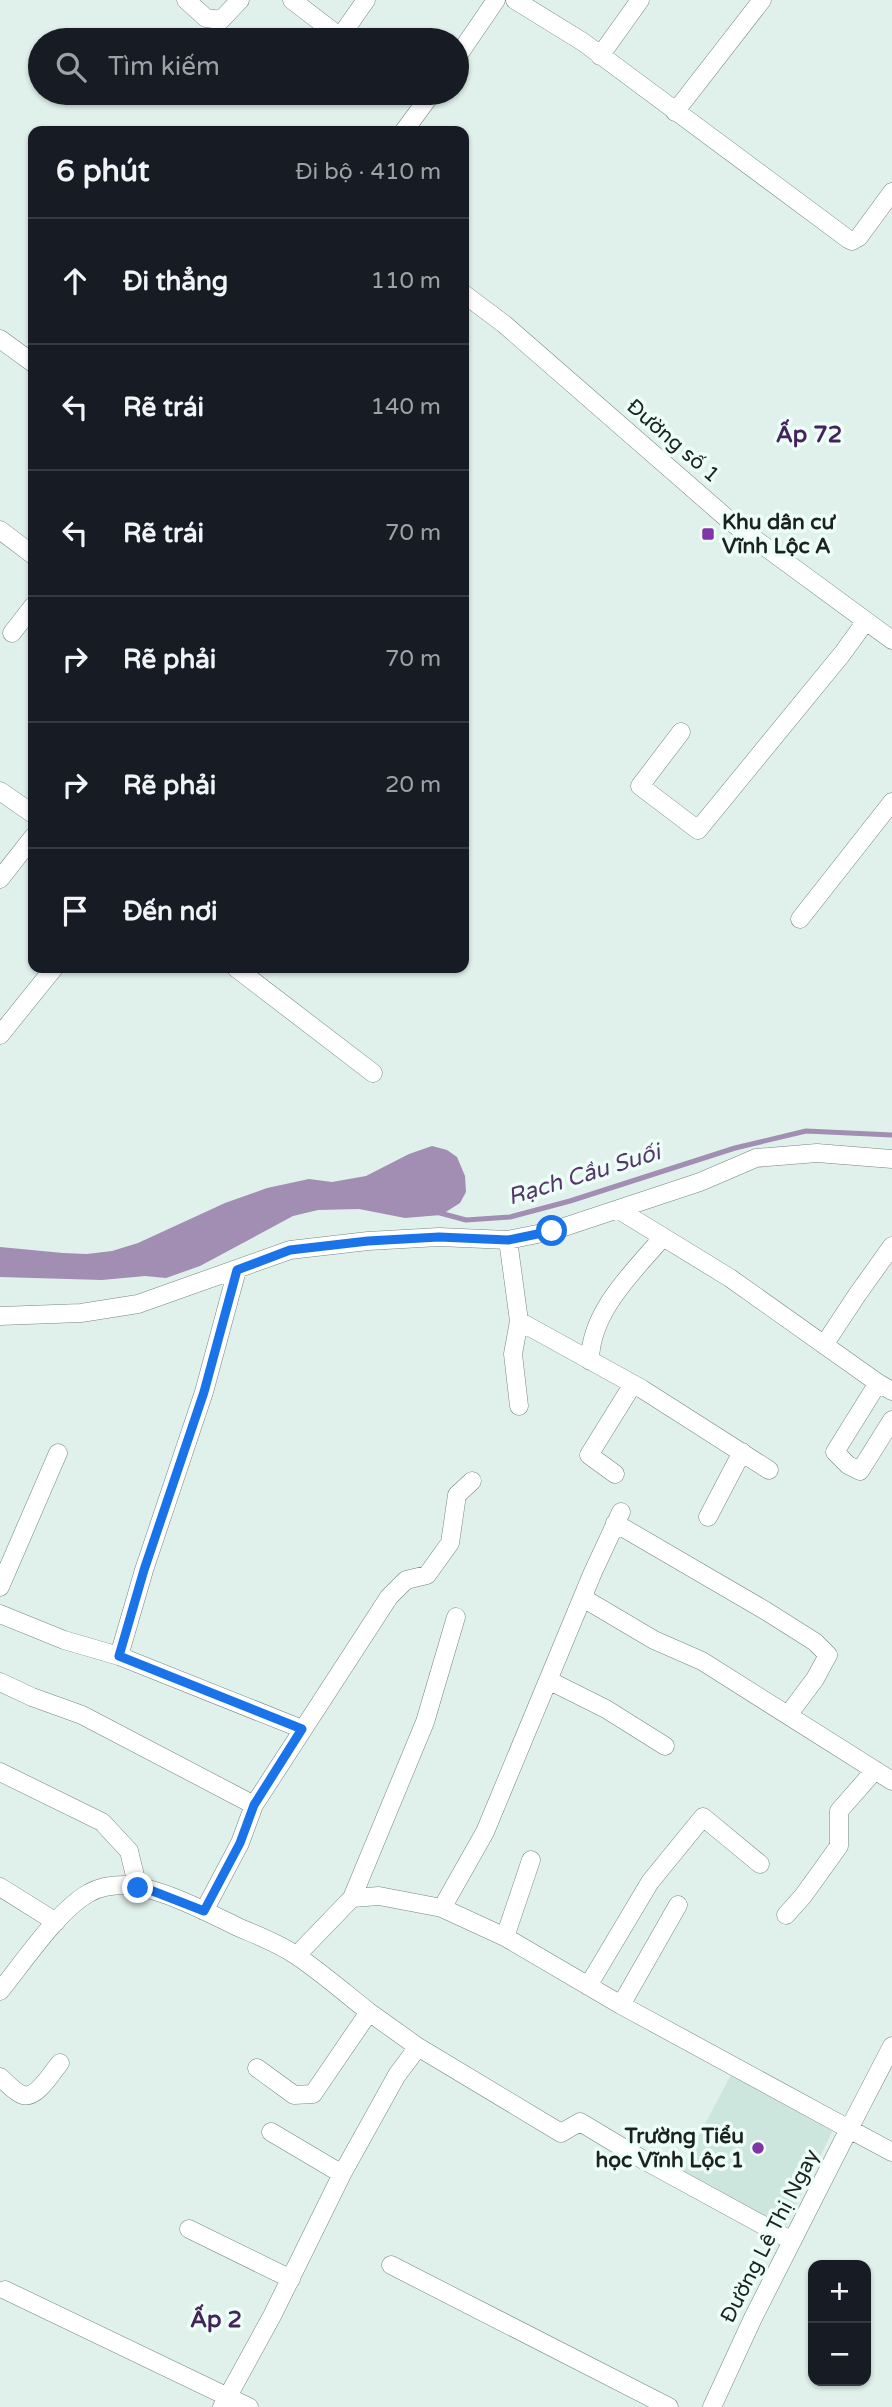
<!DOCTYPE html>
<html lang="vi">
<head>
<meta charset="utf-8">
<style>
	:root { --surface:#171b24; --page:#242831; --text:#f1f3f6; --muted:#9ea1a6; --line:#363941 }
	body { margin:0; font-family:"Varela Round",sans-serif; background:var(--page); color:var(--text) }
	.controls { position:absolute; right:21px; bottom:21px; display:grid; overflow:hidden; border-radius:14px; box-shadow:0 2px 5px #0004 }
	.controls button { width:63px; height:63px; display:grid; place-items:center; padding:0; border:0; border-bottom:2px solid var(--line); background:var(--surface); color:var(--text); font:35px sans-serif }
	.stop { position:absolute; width:21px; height:21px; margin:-16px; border:5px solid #1a73e8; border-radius:50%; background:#fff }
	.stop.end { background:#1a73e8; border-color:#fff; box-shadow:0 2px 7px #0008 }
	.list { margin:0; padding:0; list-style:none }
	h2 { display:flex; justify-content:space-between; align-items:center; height:91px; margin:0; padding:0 28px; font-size:30px }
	h2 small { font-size:23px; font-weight:400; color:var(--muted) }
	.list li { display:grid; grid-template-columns:46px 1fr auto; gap:21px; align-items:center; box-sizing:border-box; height:126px; padding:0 28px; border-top:2px solid var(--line) }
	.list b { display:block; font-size:26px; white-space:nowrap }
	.list em { font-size:23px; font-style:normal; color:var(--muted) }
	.icon { flex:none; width:38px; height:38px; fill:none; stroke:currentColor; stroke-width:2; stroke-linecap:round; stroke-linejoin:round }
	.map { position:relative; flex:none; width:892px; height:2407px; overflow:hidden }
	.search { position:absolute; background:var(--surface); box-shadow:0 2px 5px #0004; left:28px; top:28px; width:441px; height:77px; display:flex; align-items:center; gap:18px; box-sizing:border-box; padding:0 24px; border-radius:38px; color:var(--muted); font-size:26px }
	.panel { position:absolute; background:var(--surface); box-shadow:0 2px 5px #0004; left:28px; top:126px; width:441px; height:847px; border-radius:14px }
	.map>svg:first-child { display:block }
	.built { fill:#cce6de }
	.water { fill:#a28db3 }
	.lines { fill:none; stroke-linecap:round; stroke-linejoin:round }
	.stream { stroke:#a28db3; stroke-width:5 }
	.street-casing { stroke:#778681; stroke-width:19 }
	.street { stroke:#fff; stroke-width:18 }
	.route { stroke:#1a73e8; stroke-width:9 }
	.poi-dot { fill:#7e36a9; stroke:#edfef8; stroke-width:2.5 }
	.labels { text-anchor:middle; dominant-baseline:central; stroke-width:7; stroke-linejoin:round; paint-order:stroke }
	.street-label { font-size:21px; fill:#1c2220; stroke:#edfef8 }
	.poi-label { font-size:21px; font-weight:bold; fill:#1c2220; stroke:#edfef8; text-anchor:start }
	.neighbourhood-label { font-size:23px; font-weight:bold; fill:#44225a; stroke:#edfef8 }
	.water-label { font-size:23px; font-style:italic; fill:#543669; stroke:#edfef8 }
</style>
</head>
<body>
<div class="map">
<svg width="892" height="2407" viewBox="0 0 892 2407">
	<rect width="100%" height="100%" fill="#e0f0eb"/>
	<!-- built -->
	<path class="built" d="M732,2073L835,2126L785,2227L680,2171Z"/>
	<!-- water -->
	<path class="water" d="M432,1146L447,1150L457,1157L465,1176L466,1192L460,1203L441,1215L405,1218L359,1209L318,1210L293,1216L200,1266L166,1278L145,1276L102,1280L0,1277V1247L63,1253L87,1254L112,1251L138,1243L225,1203L267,1188L309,1179L332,1182L366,1176L409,1154Z"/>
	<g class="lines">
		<!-- stream -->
		<path class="stream" d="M440,1213L466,1220L510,1217L570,1201L735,1148L806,1131L892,1135"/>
		<defs>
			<path id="street" d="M186,0L206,18L221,20L240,0
				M292,0L344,40
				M515,0L583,42L848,239L852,241L859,237L892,192
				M340,37L366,0
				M600,56L640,0
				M457,57L496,0
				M675,112L762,0
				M404,131L432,93
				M464,294L504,324L730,521L892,640
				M0,339L33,363
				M0,530L33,555
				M12,633L33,606
				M681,732L640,786L698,830L842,654L866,621
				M0,791L33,814
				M0,879L33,837
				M800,919L892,802
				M236,968L373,1073
				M0,1035L54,968
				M619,1210L730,1278L878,1383L892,1391
				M508,1240L519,1321L642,1389L769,1470
				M0,1316L81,1313L138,1304L290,1250L368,1241L439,1237L508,1240L552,1231L700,1182L756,1158L817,1153L892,1159
				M519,1321L513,1354L519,1406
				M824,1345L857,1295L892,1246
				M590,1361C590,1312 633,1272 663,1237
				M878,1383L835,1452L848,1465L860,1471L892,1420
				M615,1474L589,1455L633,1384
				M708,1517L742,1452
				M615,1523L766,1611L815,1642L828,1655L815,1679L788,1715
				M0,1587L58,1453
				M583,1598L654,1640L702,1661L892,1781
				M0,1614L64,1640L119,1656L302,1729
				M119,1656L144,1570L204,1392L237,1270
				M548,1680L606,1709L665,1746
				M0,1682L32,1697L82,1715L254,1805
				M0,1772L102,1822L129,1851L138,1888
				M0,1887L56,1922
				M352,1898L425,1722L456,1617
				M442,1908L485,1832L593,1572L621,1512
				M204,1911L240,1843L254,1805L389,1597L406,1580L427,1575L450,1543L457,1495L472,1481
				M786,1915L803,1896L839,1846V1811L875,1770
				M505,1937L531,1860
				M297,1955L352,1898L379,1896L442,1908L505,1937L621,2005L849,2129L892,2046
				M588,1986L650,1882L703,1817L760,1864
				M0,1991C23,1963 58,1910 89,1893C99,1887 114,1885 125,1885C160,1887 209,1913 240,1928C259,1936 280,1944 297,1956C322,1973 345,1993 369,2012
				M621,2005L678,1905
				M257,2068L294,2095L313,2094L369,2012L418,2047L561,2133L580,2122L640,2158L792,2241
				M0,2077C6,2082 15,2093 23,2095C37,2099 52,2072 60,2063
				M271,2132L342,2174
				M189,2229L291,2279
				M391,2265L669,2407
				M5,2290L249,2407
				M222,2407L272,2316L342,2174L397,2075L418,2047
				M712,2407L753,2318L849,2129L892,2152"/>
		</defs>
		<!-- street casing -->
		<use href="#street" class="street-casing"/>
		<!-- street -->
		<use href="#street" class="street"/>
	</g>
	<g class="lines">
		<!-- route -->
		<path class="route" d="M138,1888L150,1890L204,1911L240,1843L254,1805L302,1729L119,1656L144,1570L204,1392L237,1270L290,1250L368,1241L439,1237L508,1240L552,1231"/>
	</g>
	<!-- markers -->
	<g class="poi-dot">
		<rect x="701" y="527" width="14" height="14" rx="3.5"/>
		<circle cx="758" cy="2148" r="7"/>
	</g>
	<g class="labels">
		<!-- street labels -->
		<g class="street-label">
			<text transform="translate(673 441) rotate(41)">Đường số 1</text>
			<text transform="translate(770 2236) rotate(-63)">Đường Lê Thị Ngay</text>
		</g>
		<!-- poi labels -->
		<g class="poi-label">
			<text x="722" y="522">Khu dân cư<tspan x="722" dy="24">Vĩnh Lộc A</tspan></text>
			<text x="744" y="2136" text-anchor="end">Trường Tiểu<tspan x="744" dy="24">học Vĩnh Lộc 1</tspan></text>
		</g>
		<!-- neighbourhood labels -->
		<g class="neighbourhood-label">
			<text x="809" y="435">Ấp 72</text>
			<text x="216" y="2320">Ấp 2</text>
		</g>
		<!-- water labels -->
		<g class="water-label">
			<text transform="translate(584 1175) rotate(-17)">Rạch Cầu Suối</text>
		</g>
	</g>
</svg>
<div class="controls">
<button>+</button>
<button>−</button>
</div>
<div class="stop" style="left:552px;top:1231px"></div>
<div class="stop end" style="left:138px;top:1888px"></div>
<div class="search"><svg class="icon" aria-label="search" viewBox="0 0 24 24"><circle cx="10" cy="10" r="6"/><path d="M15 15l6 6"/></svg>Tìm kiếm</div>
<section class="panel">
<h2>6 phút<small>Đi bộ · 410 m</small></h2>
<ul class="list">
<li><svg class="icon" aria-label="ahead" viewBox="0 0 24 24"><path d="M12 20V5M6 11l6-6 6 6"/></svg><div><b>Đi thẳng</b></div><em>110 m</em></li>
<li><svg class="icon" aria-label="left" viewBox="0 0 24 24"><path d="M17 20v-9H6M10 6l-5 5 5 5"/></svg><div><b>Rẽ trái</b></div><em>140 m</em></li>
<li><svg class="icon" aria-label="left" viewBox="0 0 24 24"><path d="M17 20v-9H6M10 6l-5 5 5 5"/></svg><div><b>Rẽ trái</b></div><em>70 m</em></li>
<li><svg class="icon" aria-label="right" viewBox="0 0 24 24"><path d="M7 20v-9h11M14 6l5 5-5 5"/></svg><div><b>Rẽ phải</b></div><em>70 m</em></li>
<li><svg class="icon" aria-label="right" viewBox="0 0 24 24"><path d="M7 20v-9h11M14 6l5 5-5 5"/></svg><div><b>Rẽ phải</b></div><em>20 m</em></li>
<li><svg class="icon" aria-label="arrive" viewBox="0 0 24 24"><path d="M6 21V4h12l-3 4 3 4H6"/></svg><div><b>Đến nơi</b></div></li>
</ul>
</section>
</div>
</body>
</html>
